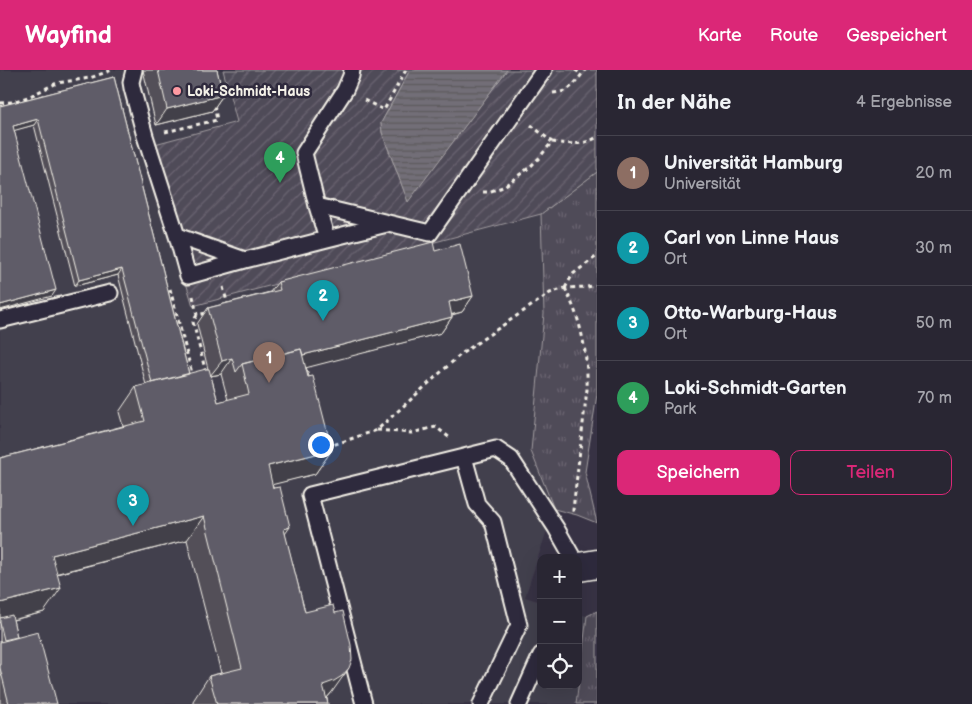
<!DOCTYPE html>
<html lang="de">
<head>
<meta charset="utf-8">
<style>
	:root { --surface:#292633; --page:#35323f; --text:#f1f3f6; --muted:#a5a5ac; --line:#45434e; --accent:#db2777 }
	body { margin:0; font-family:"Balsamiq Sans",sans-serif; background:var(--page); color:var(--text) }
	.controls { position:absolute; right:15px; bottom:15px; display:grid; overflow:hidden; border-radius:10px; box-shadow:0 5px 20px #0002 }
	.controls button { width:45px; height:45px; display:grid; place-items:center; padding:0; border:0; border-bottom:1px solid var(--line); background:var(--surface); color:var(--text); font:25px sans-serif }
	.you { position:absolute; left:320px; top:374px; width:18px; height:18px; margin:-12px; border:4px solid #fff; border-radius:50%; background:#1a73e8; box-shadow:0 0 0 8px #1a73e833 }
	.badge { display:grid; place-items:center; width:32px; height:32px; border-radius:50%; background:var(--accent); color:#fff; font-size:16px; font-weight:700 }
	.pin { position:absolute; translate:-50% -41px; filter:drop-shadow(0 1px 2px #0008) }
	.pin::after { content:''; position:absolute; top:26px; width:18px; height:15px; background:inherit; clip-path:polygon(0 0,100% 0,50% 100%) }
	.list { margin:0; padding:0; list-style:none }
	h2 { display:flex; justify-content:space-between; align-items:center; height:65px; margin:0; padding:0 20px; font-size:21px }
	h2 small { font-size:16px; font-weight:400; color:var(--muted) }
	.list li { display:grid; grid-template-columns:32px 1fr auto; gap:15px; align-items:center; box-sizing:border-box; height:75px; padding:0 20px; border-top:1px solid var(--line) }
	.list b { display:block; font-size:19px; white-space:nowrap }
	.list p { margin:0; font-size:16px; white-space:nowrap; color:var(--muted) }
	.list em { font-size:16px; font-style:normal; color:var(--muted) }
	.actions { display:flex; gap:10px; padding:15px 20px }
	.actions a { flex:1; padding:11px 0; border:1px solid var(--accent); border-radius:10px; text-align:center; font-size:18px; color:var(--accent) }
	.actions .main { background:var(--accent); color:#fff }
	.icon { flex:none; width:28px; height:28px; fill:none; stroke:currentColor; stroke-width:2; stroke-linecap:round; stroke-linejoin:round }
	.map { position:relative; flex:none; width:597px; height:634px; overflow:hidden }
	header { display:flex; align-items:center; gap:30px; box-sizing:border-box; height:70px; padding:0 25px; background:var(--accent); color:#fff }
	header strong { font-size:24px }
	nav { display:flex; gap:28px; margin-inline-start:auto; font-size:18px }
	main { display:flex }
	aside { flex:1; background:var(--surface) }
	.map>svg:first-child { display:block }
	.built { fill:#433f4e }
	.grass { fill:url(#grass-tufts); stroke:#a29ea0 }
	.garden { fill:url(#garden-furrows); stroke:#a29ea0 }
	.water { fill:url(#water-rules); stroke:#a6a2a4 }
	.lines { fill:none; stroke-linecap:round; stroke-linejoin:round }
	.lane-casing { stroke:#f4f1e8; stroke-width:19 }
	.street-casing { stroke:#f4f1e8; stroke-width:31 }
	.path { stroke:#f4f1e8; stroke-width:3; stroke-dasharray:4 4; stroke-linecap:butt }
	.lane { stroke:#2f2a3d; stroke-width:15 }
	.street { stroke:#2f2a3d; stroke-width:28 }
	.wall { fill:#524f59; stroke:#f4f1e8; fill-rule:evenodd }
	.shaded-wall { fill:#424048; stroke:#f4f1e8 }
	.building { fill:#5f5c67; stroke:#f4f1e8 }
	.poi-dot { fill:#ff9aa2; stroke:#2f2a3d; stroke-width:2 }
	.labels { text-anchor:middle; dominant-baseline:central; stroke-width:5; stroke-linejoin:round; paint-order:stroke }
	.poi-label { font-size:14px; font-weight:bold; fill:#f4f1e8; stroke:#2f2a3d; text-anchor:start }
</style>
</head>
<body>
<header>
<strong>Wayfind</strong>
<nav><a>Karte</a><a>Route</a><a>Gespeichert</a></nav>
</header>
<main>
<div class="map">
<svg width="597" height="634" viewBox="0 0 597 634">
	<defs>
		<pattern id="grass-tufts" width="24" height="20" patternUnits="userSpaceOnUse" patternTransform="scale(1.25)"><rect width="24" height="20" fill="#504b59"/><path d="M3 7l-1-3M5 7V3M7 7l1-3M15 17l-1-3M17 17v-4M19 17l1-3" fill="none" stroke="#6a6571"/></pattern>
		<pattern id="garden-furrows" width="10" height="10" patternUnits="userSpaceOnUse" patternTransform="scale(1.25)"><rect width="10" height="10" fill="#504b59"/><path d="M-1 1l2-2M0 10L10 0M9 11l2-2" fill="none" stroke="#6a6571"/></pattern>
		<pattern id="water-rules" width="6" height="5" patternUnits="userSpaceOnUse" patternTransform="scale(1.25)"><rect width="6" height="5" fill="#726e77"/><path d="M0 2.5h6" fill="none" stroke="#5b595c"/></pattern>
	</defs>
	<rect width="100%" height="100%" fill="#373244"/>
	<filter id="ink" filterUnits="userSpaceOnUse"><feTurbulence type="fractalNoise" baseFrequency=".02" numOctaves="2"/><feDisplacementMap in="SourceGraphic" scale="10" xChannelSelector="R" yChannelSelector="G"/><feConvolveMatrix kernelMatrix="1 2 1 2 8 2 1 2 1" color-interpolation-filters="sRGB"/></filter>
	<g filter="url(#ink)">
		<!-- built -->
		<path class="built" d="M0,0H223L237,52L193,236L541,144L544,244L531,381L554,439L525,527L541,532V615H578V544L587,546L576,634H0Z"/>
		<!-- grass -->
		<path class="grass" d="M597,102V324L585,402L597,453L577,445L554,439L531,381L544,244L541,144Z
			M597,541V634H576L587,546Z"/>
		<!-- garden -->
		<path class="garden" d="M223,0H410L381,53L382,63L408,131L507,0H597V102L541,144L193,236L181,196L151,75L237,52Z"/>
		<!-- water -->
		<path class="water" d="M410,0H507L408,132L382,62L381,53Z"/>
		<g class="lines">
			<defs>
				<path id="lane" d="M134,0L131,12L132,18L145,66L177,166
					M352,0L351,6L345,20L304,83L317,136L430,163L544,0
					M317,136L327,169L387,154
					M245,190L177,166L188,206L245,190L327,169
					M0,250L110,223
					M464,387L477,434L493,452L519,555L481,634
					M364,634L310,425L496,379L511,389L556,458L573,488
					M519,634L541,585"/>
				<path id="street" d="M579,497L597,494"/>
			</defs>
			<!-- lane casing -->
			<use href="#lane" class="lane-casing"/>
			<!-- street casing -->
			<use href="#street" class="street-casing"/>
			<!-- path -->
			<path class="path" d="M575,0L582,4
				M553,23C571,22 575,13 585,0
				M364,30L384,40L406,0
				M0,33L12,32L28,27L57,13L90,8L112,0
				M531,55L552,72
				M165,62L217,50L214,35
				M483,122H488L503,117L530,97L539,88L552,72C567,74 584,76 597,67
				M223,217L228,235
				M565,218C569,227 573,235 576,244C584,267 588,295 587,319L573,440V445
				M565,218L573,204L597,186
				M170,219L193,307
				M193,226L197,245L206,243
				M197,245L193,252L206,303
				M377,360L411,363L436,357L450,368
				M327,377L377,360L461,284L550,223L565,218L587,217L597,215"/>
			<!-- lane -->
			<use href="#lane" class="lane"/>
			<!-- street -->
			<use href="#street" class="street"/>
		</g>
		<!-- wall -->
		<path class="wall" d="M143,0H217L223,25L212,41L156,55Z
			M114,7L189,304L208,299L197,254L208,238L270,222L278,212L435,181L473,226L462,242L452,245V247L441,263L306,297L332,380L315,404L272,414L305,542L332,622L327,628L328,634H193V631L209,606L221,603L187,470L57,504L44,542L13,550L17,567L57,634H0V388L123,356L119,342L136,317L146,315L118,205L75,216L34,55L14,60L52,226L0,36ZM221,304L228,330L218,332L211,306Z"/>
		<!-- shaded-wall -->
		<path class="shaded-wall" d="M223,25L212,41L156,55L167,39Z
			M38,49L34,55L9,62L13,56Z
			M122,199L118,205L75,216L79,210Z
			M56,220L52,226L0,240V235Z
			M473,226L462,242L437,248L449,232Z
			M452,247L441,263L247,313L244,300Z
			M232,288L221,304L210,306L222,291Z
			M332,380L315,404L251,420L268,396Z
			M204,446L187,470L35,509L52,485Z
			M290,457L273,481L284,459Z
			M61,518L44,542L0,553V533Z
			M349,598L332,622L325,630L323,615Z"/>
		<!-- building -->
		<path class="building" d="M158,0H217L223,25L167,39Z
			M114,7L189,304L152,313L122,199L79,210L38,49L13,56L56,220L0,235V36Z
			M433,172L435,181L460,174L473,226L449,232L452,247L303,285L301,279L242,294L236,302L232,288L222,291L208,238L280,220L278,212Z
			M301,279L308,307L313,306L332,380L268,396L273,418L280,417L290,457L284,459L305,542L333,535L335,543L343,541L351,575L352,590L349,598L342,606L334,611L323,615L328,634H217L209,606L242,598L204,446L52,485L61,518L0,533V388L145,351L136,317L206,299H209L218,332L249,324L242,294Z
			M12,545L17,567L4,570L0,553V548Z
			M38,562L57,634H9L0,598V572Z"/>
	</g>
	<!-- markers -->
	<circle class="poi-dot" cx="177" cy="21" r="5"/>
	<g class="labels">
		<!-- poi labels -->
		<g class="poi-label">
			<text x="187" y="21">Loki-Schmidt-Haus</text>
		</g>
	</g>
</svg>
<div class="controls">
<button>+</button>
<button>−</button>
<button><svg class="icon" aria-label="locate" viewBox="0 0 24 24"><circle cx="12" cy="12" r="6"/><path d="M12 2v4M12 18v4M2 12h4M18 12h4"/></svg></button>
</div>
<div class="you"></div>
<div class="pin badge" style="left:269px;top:313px;background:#8d6e63">1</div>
<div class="pin badge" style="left:323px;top:251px;background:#0f9aa8">2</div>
<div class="pin badge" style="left:133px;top:456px;background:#0f9aa8">3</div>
<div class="pin badge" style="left:280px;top:113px;background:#2e9e5b">4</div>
</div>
<aside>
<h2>In der Nähe<small>4 Ergebnisse</small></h2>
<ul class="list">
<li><span class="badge" style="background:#8d6e63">1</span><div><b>Universität Hamburg</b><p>Universität</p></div><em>20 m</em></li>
<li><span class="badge" style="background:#0f9aa8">2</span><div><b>Carl von Linne Haus</b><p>Ort</p></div><em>30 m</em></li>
<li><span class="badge" style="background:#0f9aa8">3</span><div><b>Otto-Warburg-Haus</b><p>Ort</p></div><em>50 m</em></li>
<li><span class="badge" style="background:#2e9e5b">4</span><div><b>Loki-Schmidt-Garten</b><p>Park</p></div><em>70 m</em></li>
</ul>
<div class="actions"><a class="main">Speichern</a><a>Teilen</a></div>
</aside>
</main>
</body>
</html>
